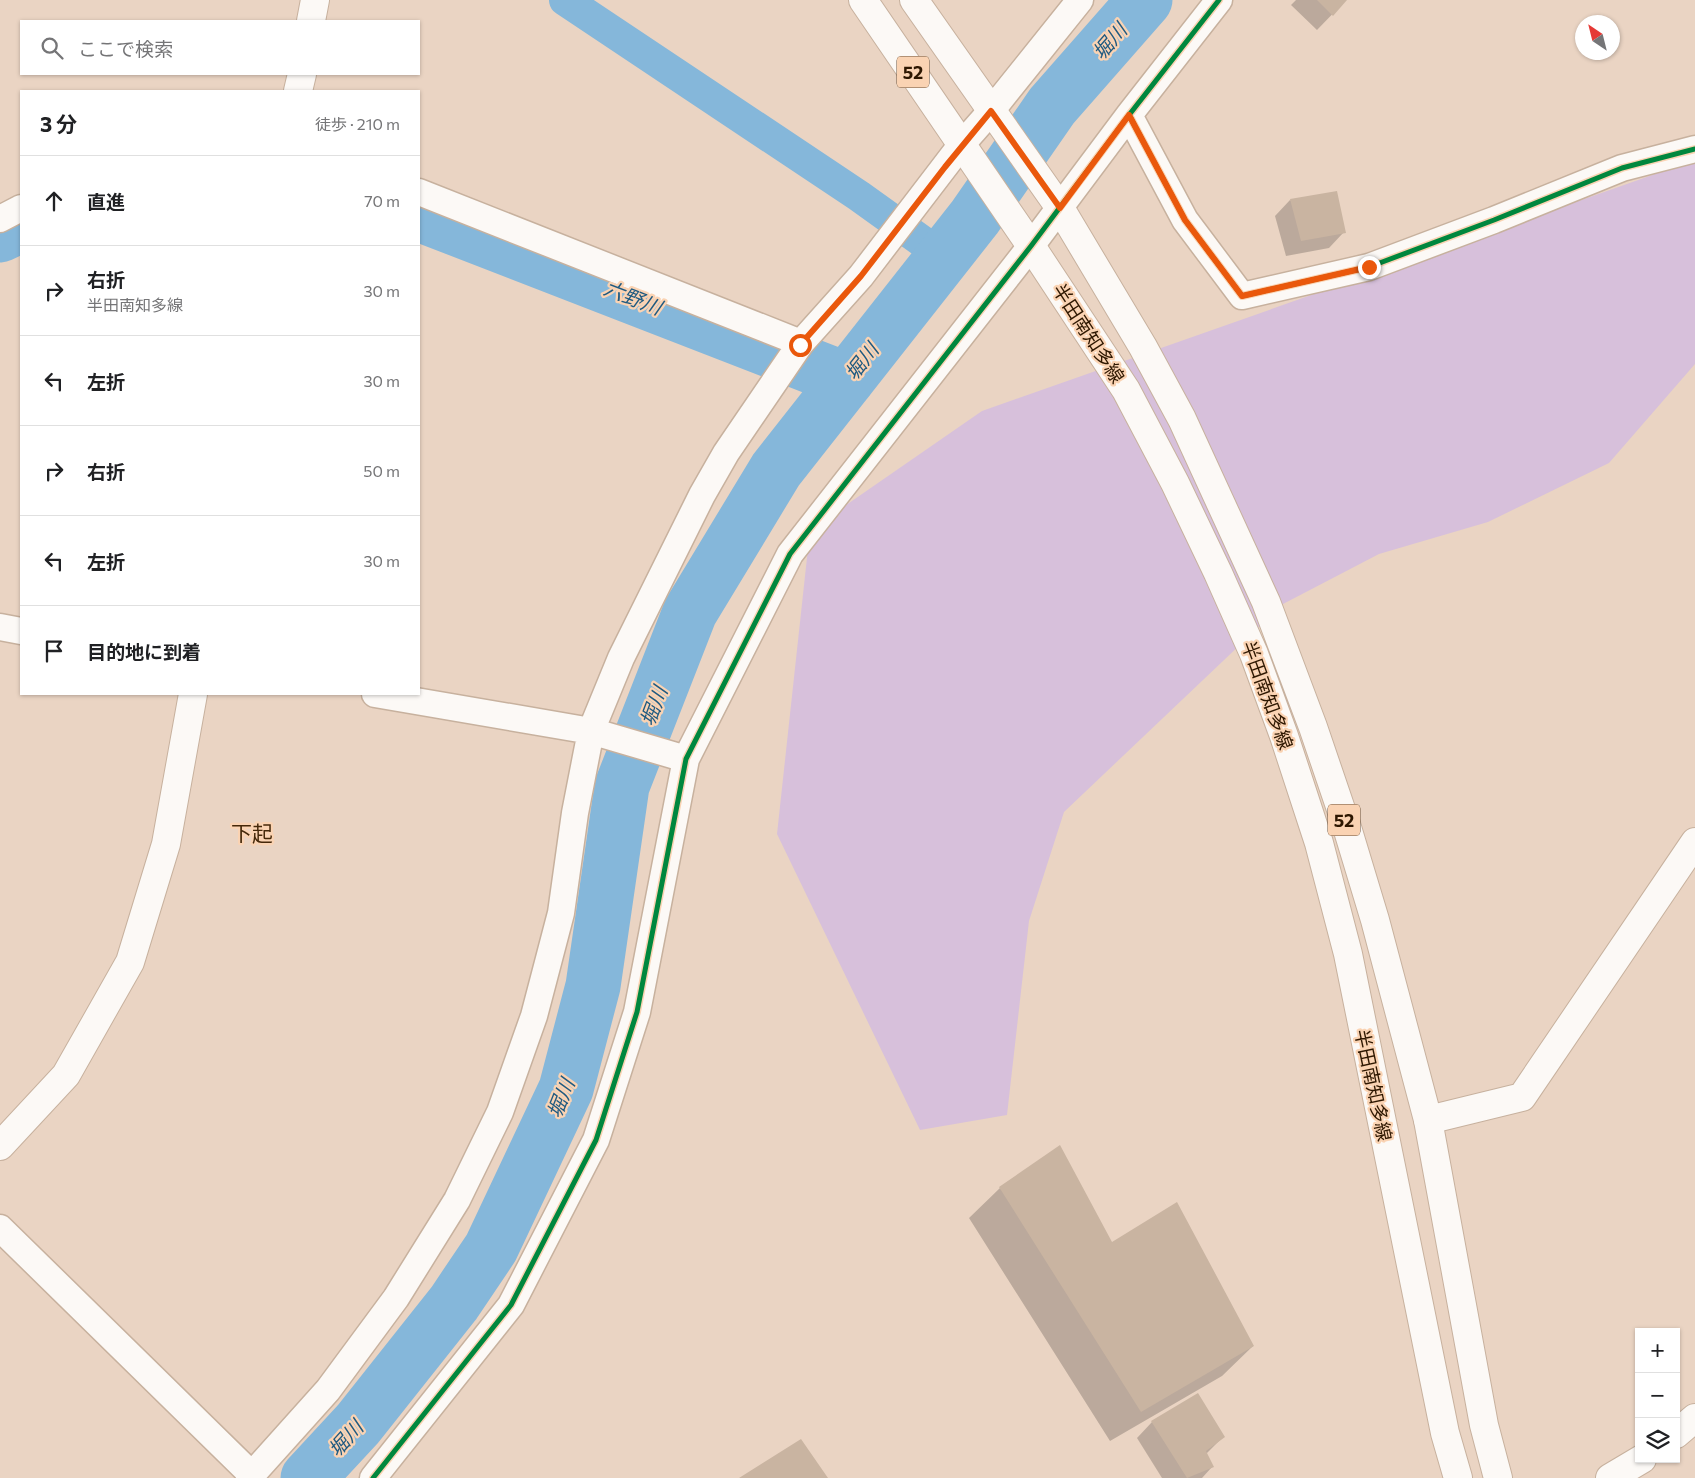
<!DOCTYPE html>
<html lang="ja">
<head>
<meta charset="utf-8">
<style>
	:root { --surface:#fff; --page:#f2f2f2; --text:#202124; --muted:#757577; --line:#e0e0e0 }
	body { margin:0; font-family:Commissioner,"Noto Sans JP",sans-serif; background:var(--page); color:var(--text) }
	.controls { position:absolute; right:15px; bottom:15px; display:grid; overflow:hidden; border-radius:0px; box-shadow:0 1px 4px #0004 }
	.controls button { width:45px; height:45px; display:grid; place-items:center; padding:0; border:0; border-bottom:1px solid var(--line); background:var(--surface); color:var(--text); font:25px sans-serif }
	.compass { position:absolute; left:1575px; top:15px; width:45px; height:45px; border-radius:50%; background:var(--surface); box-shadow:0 1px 4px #0004; rotate:325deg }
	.stop { position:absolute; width:15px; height:15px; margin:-11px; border:4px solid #ea580c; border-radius:50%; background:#fff }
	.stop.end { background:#ea580c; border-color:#fff; box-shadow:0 1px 5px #0008 }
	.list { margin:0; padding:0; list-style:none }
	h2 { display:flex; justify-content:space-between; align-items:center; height:65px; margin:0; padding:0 20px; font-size:21px }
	h2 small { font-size:16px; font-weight:400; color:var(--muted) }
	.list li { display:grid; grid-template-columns:32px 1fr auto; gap:15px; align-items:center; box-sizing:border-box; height:90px; padding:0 20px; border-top:1px solid var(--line) }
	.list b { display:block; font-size:19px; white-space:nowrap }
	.list p { margin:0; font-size:16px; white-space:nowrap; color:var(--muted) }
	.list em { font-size:16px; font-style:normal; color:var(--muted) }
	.icon { flex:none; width:28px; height:28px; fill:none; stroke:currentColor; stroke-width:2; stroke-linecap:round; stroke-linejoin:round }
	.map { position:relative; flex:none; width:1695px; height:1478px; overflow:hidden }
	.search { position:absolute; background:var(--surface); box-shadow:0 1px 4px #0004; left:20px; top:20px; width:400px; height:55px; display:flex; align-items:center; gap:12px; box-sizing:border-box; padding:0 18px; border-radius:0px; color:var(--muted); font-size:19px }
	.panel { position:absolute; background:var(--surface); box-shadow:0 1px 4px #0004; left:20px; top:90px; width:400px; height:605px; border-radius:0px }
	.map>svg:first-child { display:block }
	.green { fill:#d7c0db }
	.shadow { fill:#0003 }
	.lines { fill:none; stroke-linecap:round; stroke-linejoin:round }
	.canal { stroke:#85b7da; stroke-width:32 }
	.river { stroke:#85b7da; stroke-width:55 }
	.building { fill:#c9b4a1 }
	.minor-casing { stroke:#c7b19e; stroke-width:29 }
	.tertiary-casing { stroke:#c7b19e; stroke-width:30 }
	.primary-casing { stroke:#c7b19e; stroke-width:30 }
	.minor { stroke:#fcf9f6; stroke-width:26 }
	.tertiary { stroke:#fcf9f6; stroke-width:28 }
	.primary { stroke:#fcf9f6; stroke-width:28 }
	.cycleway-casing { stroke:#fad3b3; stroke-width:8 }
	.cycleway { stroke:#00873e; stroke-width:5 }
	.route { stroke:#ea580c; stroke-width:6 }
	.labels { text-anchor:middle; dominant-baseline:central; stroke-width:4.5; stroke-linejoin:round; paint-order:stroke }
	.shield { fill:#fad3b3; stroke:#6b4f36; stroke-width:1 }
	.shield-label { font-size:18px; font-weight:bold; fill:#2e1701 }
	.street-label { font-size:19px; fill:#2e1701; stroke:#fad3b3 }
	.water-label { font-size:20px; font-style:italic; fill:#1f5a81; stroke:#fad3b3 }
	.quarter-label { font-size:21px; fill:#45280a; stroke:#fad3b3 }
</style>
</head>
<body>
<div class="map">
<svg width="1695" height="1478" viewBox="0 0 1695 1478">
	<rect width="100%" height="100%" fill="#ead4c3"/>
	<!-- green -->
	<path class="green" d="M1695,160V364L1609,463L1488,522L1379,554L1283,604L1064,812L1029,921L1007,1115L920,1130L777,834L810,530L982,411Z"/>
	<!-- shadow -->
	<path class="shadow" d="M1296,0H1346L1317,30L1291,5Z
		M1290,200L1344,232L1329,248L1286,256L1275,216Z
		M1000,1188L1111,1244L1253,1346L1222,1376L1110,1441L969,1218Z
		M1152,1422L1223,1437L1206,1454L1212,1467L1202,1478H1162L1137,1438Z"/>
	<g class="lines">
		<!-- canal -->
		<path class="canal" d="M565,0L859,196L944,257"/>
		<!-- river -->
		<path class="river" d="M419,214L847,380
			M0,235L21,225
			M308,1478L358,1424L454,1303L491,1248L566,1089L593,986L622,786L690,612L776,470L975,217L1052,106L1145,0"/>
	</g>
	<!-- building -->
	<path class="building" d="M1317,0H1347L1333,16Z
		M1337,191L1346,233L1301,241L1290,199Z
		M1060,1145L1112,1242L1177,1202L1254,1346L1141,1412L999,1187Z
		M1198,1393L1225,1437L1206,1451L1214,1467L1187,1478L1151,1421Z
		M801,1439L828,1478H739Z"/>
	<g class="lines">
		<defs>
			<path id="minor" d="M1129,115L1185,220L1242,296L1369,267L1494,220L1622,168L1695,149
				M419,192L801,343
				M0,219L21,208
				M0,627L21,631
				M375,694L591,731L686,759
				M0,1228L252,1475
				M249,1478L328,1390L396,1298L457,1200L500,1112L534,1016L561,913L575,813L591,731L621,658L702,495L726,453L801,343L861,276L962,144L991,111L1080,0
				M373,1478L511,1305L596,1140L637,1012L686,759L790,554L1031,246L1129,115L1219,0"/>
			<path id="tertiary" d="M311,21L315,0
				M298,91L302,74
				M1428,1120L1522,1097L1695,842
				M0,1146L66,1075L130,962L166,844L193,694
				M1676,1434L1695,1418
				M1610,1478L1642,1459"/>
			<path id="primary" d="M863,0L1031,246L1126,390L1175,483L1218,573L1254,654L1284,736L1319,843L1348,954L1445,1433L1458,1478
				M914,0L1060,208L1143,347L1182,419L1266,602L1313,727L1346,824L1375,920L1428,1120L1484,1425L1498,1478"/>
		</defs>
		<!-- minor casing -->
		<use href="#minor" class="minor-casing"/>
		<!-- tertiary casing -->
		<use href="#tertiary" class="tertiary-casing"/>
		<!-- primary casing -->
		<use href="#primary" class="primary-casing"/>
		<!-- minor -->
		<use href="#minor" class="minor"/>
		<!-- tertiary -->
		<use href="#tertiary" class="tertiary"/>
		<!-- primary -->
		<use href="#primary" class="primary"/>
		<defs>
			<path id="cycleway" d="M1129,115L1185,220L1242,296L1369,267L1494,220L1622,168L1695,149
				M373,1478L511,1305L596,1140L637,1012L686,759L790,554L1031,246L1129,115L1219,0"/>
		</defs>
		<!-- cycleway casing -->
		<use href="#cycleway" class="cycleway-casing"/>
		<!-- cycleway -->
		<use href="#cycleway" class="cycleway"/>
	</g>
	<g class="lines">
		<!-- route -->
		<path class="route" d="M800,345L861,276L945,167L991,111L1060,208L1129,115L1185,220L1242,296L1369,267"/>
	</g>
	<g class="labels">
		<!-- shield labels -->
		<g class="shield">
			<rect x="897" y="56.5" width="32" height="31" rx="4"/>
			<rect x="1328" y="804.5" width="32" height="31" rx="4"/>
		</g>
		<g class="shield-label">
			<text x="913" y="72">52</text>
			<text x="1344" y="820">52</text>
		</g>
		<!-- street labels -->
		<g class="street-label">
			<text transform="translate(1089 333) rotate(57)">半田南知多線</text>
			<text transform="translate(1268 695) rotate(70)">半田南知多線</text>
			<text transform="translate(1374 1085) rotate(78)">半田南知多線</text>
		</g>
		<!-- water labels -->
		<g class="water-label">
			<text transform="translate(1109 41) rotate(-49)">堀川</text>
			<text transform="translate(633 297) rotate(21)">六野川</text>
			<text transform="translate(861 361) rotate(-52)">堀川</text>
			<text transform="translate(653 706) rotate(-69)">堀川</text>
			<text transform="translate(560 1098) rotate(-68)">堀川</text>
			<text transform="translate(345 1438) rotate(-48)">堀川</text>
		</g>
		<!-- quarter labels -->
		<g class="quarter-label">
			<text x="252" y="832">下起</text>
		</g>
	</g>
</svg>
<div class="controls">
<button>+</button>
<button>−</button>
<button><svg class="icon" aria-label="layers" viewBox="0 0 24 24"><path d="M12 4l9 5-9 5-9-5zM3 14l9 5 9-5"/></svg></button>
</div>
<svg class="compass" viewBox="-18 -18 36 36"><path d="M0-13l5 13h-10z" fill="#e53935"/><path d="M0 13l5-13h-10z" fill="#757577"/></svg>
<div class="stop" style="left:800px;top:345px"></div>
<div class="stop end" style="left:1369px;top:267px"></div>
<div class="search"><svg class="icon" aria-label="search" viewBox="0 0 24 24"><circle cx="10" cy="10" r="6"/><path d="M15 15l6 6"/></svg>ここで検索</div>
<section class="panel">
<h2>3 分<small>徒歩 · 210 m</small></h2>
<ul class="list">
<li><svg class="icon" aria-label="ahead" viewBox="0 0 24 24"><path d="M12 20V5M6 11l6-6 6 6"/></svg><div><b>直進</b></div><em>70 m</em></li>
<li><svg class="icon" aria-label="right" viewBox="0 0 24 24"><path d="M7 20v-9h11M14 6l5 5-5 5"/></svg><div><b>右折</b><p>半田南知多線</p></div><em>30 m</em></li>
<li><svg class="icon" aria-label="left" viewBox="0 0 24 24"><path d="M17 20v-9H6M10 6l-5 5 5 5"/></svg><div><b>左折</b></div><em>30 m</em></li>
<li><svg class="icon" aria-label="right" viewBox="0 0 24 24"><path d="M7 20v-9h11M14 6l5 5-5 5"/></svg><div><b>右折</b></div><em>50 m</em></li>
<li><svg class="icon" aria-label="left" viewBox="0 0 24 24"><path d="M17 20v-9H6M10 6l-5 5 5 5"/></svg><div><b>左折</b></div><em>30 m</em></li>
<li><svg class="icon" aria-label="arrive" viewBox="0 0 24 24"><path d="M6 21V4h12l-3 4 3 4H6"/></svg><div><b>目的地に到着</b></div></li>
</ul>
</section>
</div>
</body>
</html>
